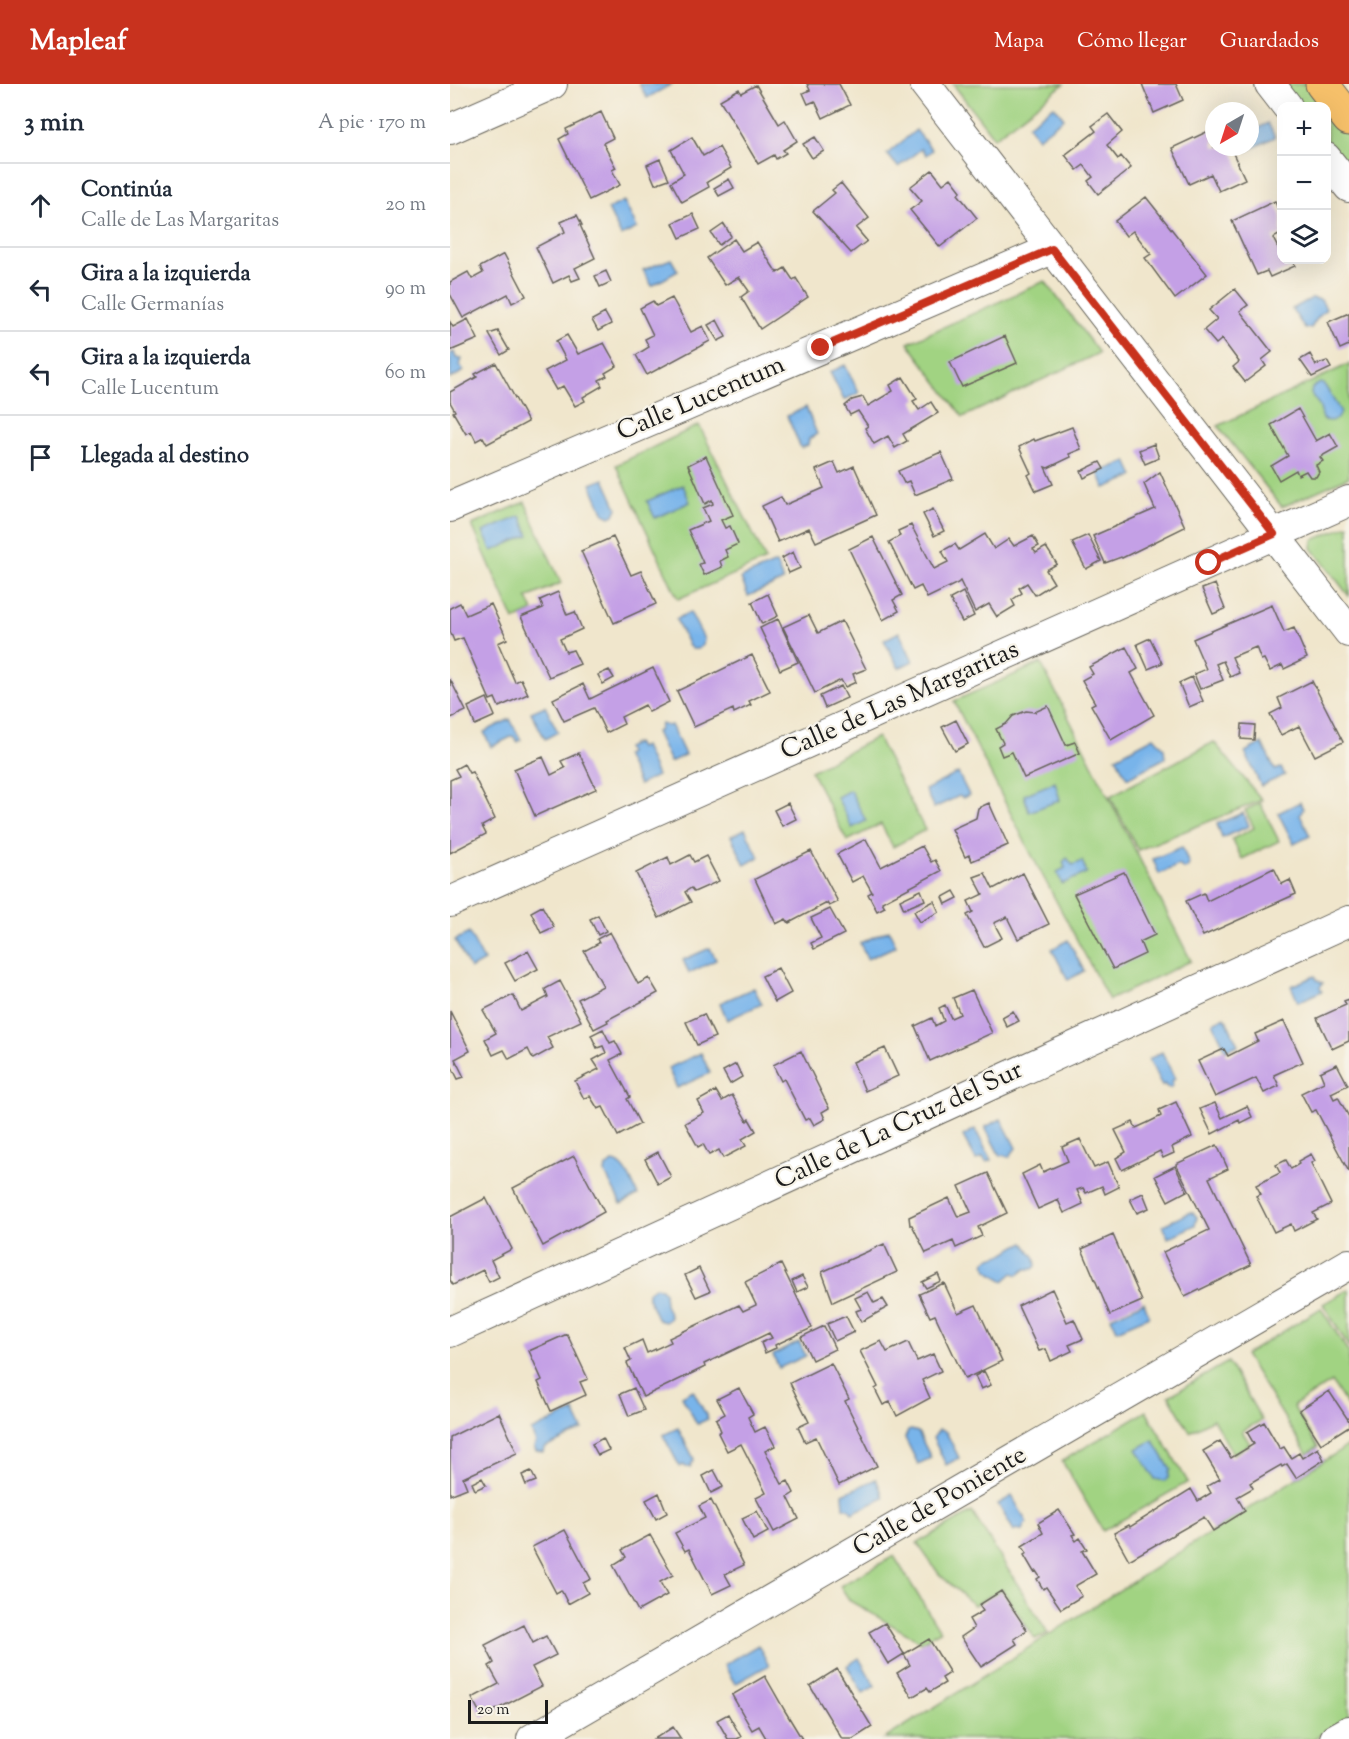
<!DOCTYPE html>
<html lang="es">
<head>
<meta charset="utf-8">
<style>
	:root { --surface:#fff; --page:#f6f6f7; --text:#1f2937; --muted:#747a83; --line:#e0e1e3; --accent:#c8321e }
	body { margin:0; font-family:"Sorts Mill Goudy",serif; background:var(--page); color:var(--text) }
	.controls { position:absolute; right:18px; top:18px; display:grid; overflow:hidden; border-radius:12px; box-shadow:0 6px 24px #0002 }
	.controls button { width:54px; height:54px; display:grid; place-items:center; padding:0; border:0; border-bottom:2px solid var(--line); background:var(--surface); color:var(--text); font:30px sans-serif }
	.compass { position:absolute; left:755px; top:18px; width:54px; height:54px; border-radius:50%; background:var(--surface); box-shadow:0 6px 24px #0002; rotate:219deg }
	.scale { position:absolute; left:18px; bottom:15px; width:80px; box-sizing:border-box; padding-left:6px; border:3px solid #1c1c1c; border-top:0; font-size:16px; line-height:21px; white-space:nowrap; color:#1c1c1c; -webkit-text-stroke:4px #f7f3e8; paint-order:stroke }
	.stop { position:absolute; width:18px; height:18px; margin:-14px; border:4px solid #c8321e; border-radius:50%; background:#fff }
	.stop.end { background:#c8321e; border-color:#fff; box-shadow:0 2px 6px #0008 }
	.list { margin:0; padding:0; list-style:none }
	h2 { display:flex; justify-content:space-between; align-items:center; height:78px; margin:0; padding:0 24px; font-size:26px }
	h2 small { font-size:20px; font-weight:400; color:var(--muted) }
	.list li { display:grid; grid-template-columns:39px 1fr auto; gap:18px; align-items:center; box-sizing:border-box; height:84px; padding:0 24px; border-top:2px solid var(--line) }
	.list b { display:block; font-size:22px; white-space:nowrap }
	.list p { margin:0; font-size:20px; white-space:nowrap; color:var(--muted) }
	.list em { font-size:20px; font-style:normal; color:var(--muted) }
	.icon { flex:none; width:33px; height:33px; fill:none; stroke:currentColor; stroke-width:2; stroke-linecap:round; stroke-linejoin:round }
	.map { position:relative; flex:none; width:899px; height:1655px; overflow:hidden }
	header { display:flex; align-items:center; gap:36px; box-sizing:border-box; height:84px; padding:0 30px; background:var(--accent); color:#fff }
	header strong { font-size:28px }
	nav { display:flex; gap:33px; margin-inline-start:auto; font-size:21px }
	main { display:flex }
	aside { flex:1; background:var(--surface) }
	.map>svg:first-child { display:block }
	.green { fill:#a1d382; stroke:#5e784f; stroke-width:1.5 }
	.water { fill:#78b4ea; stroke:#4a6883; stroke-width:1.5 }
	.building { fill:#c4a0e6 }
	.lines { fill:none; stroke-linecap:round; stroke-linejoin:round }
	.minor-casing { stroke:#66635a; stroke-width:32 }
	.major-casing { stroke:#66635a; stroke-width:35 }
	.minor { stroke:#fff; stroke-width:30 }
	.major { stroke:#f6c06b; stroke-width:33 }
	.route { stroke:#c8321e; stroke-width:8 }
	.labels { text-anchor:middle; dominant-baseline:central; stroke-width:4.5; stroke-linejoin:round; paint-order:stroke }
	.street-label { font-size:26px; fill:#1c1c1c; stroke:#f7f3e8 }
</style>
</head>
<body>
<header>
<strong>Mapleaf</strong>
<nav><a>Mapa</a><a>Cómo llegar</a><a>Guardados</a></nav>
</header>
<main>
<aside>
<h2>3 min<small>A pie · 170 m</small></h2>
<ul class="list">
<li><svg class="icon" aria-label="ahead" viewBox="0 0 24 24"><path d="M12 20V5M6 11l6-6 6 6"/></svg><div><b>Continúa</b><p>Calle de Las Margaritas</p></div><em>20 m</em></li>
<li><svg class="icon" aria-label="left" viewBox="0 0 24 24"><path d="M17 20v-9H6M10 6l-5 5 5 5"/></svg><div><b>Gira a la izquierda</b><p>Calle Germanías</p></div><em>90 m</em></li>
<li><svg class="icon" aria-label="left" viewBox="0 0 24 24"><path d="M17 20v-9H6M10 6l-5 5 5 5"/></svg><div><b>Gira a la izquierda</b><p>Calle Lucentum</p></div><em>60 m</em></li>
<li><svg class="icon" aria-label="arrive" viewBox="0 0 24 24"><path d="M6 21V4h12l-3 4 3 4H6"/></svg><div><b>Llegada al destino</b></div></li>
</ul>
</aside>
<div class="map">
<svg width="899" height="1655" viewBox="0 0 899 1655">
	<rect width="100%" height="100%" fill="#f7f3e8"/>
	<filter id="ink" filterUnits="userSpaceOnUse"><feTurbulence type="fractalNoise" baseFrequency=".0167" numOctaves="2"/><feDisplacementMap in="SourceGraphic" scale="12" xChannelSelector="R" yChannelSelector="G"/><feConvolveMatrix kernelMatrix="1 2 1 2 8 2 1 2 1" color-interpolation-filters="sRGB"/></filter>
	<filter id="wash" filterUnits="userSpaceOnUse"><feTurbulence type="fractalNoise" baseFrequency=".008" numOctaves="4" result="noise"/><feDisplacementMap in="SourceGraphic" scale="24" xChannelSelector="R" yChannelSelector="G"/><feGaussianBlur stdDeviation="1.35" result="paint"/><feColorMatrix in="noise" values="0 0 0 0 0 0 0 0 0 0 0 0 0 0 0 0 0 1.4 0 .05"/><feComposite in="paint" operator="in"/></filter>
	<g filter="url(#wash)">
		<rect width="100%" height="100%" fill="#f0e6cc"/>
		<!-- green -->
		<path class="green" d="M503,0H614L544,54Z
			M832,0H863L899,48V86L877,57L876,22H850Z
			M595,197L649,269L513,333L458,259Z
			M899,280V393L832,423L768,342Z
			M249,341L316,476L228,515L166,381Z
			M75,418L111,499L77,514L83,527L64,536L22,441Z
			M899,441V512L862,464L863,456Z
			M591,579L741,877L659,916L579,766L504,617Z
			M427,653L475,746L443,763L431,740L397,757L361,687Z
			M764,658L812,716L688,766L660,712Z
			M810,719L829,757L792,775L782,755L804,744L795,726Z
			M899,1205V1263L873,1220Z
			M871,1224L899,1269V1325L882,1298L843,1322L868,1363L857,1370L795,1271Z
			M778,1278L812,1336L792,1347L800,1360L783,1370L763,1335L740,1348L719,1312Z
			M696,1327L738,1398L653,1447L612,1377Z
			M899,1361V1636L863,1655H434Z
			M522,1428L598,1549L585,1555L552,1505L524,1521L489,1490L467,1459Z
			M444,1472L490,1547L471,1558L400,1517L390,1502Z"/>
		<!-- water -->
		<path class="water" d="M189,0H222L197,14Z
			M604,22L614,34L588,54L578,41Z
			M818,39L825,53L797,67L795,63H800V48Z
			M466,46L482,66L476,71L471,65L448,83L437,70Z
			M174,117L187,144L171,152L158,125Z
			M221,175L228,187L202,202L193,186Z
			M862,214L871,216L876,225L866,236L861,244L855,245L842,225Z
			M4,268L6,274L12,275L10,281L14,287L0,295V270Z
			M395,281L409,309L394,316L380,288Z
			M870,299L874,300L891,328C889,336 880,339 873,335L869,321L861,310L862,304Z
			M356,323L367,350L359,355L358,361L351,364L337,332Z
			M677,377L684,392L655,404L648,389Z
			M154,395L167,424L164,431L160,433L154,430L141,400Z
			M233,401L240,418L205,434L197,417Z
			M71,432L79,451L42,467L33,448Z
			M326,479L333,497L298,512L291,494Z
			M240,528L254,555L253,561L248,565H242L239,562L226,535Z
			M449,548L463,577L449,584L434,556Z
			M95,622L108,648L95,655L81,628Z
			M60,635L71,656L68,658L63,652L41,663L34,648Z
			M211,640L218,642L221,641L235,671L220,678L206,648L209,647Z
			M704,653L714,664L715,674L677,694L666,673Z
			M186,659L189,664L194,662L207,692L189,701L175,671L178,669L176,664Z
			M812,659L825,686L831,684L835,691L811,702L795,668Z
			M508,689L519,711L513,714L509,712L484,724L475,706Z
			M605,698L610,716L579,728L574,711Z
			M400,706L416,737L402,744L387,713Z
			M850,718L853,725L850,731L860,752L844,760L828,729Z
			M793,729L799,742L772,754L767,740Z
			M295,745L309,773L295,781L281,752Z
			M732,763L739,780L737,784L733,785L729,781L709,790L703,775Z
			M617,774L623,781L632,777L637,789L612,800L607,788L615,784L613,778Z
			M439,846L446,862L417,875L410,859Z
			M19,849L34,877L20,885L5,856Z
			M618,856L634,887L618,896L602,865Z
			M260,864L266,876L239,889L233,876Z
			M865,892L867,896L873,899L870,903L872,907L848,918L841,902Z
			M304,904L312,920L277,936L270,919Z
			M775,933L788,961L776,966L763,939Z
			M712,968L725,995L722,997L723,1001L720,1004L717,1003L714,1000L712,1002L699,975Z
			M251,969L260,989L227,1004L218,984Z
			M551,1035L566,1064L559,1073L553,1071L550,1072L535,1043Z
			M525,1045L541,1076L536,1078L533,1073L526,1076L513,1052Z
			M162,1078C176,1078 182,1100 188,1111L171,1120L155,1089L156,1083Z
			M739,1129H743L747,1133L745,1141L718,1154L713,1141Z
			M574,1159L585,1174L586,1182L583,1185H576L568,1191L563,1189L554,1197L537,1186L535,1178C541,1171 548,1174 555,1169C562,1165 565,1161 574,1159Z
			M205,1203L211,1204L214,1208L215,1221L220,1231L219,1235L215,1238L208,1236L198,1214V1208Z
			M694,1218L699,1232L667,1246L661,1233Z
			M349,1258L356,1272L329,1284L323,1271Z
			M243,1306L258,1335L247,1340L232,1312Z
			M124,1327L133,1346L95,1364L93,1368L86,1367L84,1363L86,1358L81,1347Z
			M228,1344L244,1375L240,1383H236L233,1381L230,1383L213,1351Z
			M461,1346L468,1348L481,1374L468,1380L455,1354L458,1347Z
			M489,1346L496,1348L509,1374L496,1381L483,1354Z
			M703,1356L721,1386L719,1387V1393L715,1397L705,1395L687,1365Z
			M426,1395L434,1414L402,1429L400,1425L394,1423L393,1410Z
			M562,1412L577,1439L574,1441L572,1447L567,1445L564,1447L548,1420Z
			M308,1561L319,1581L285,1600L274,1581Z
			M409,1574L425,1602L413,1609L397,1582Z"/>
		<g id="blocks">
			<!-- building -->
			<path class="building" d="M357,0H389L400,21L373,34L365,17L358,20L353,9L360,6Z
				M692,0H726L733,16L704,29Z
				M306,1L329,40L335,36L347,57L333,66L336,69L326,75L324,71L308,80L270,16L289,5L291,9Z
				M151,28L163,54L153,59L166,84L162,86L170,101L139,116L109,55L118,50L116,45Z
				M658,30L672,48L657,61L668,75L671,72L681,84L648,110L638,97L643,93L634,81L627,86L615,71L646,47L642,42Z
				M763,45L764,63H780L795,95L769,107L761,90L739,100L722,64Z
				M242,53L253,72L269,63L281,84L257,98L259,103L232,118L221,98L234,90L221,66Z
				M365,53L374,67L362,74L353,60Z
				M210,75L219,95L205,100L197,81Z
				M482,86L493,100L501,94L511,107L508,110L527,134L490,163L460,126L472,117L460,103Z
				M279,95L284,104L269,112L264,104Z
				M391,99L419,134L406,144L417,157L401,169L363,127L385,109L382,106Z
				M696,113L757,190L725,215L695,174L701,170L683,147L676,152L665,137Z
				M825,117L831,133V150L823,154L830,168L831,167V176H842L845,182L820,193L817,187L807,191L782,137Z
				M243,130L250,145L230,154L223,139Z
				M127,131L132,141H130L145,174L125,184L130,194L122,197L119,191L103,199L86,163L115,148L111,138Z
				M274,140L281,152L269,161L261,149Z
				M284,155L292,167L307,158L327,189L335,184L343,196L346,194L358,213L310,245L291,213L299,207L289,193L275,201L257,174Z
				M54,170L76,212L62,219L58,210L13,234L0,210V198L18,188L22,195L33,189L30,183Z
				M156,187L161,198L150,203L145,192Z
				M785,205L798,221L790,227L822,268L812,276L816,282L795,298L783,283L789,278L772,255L766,260L754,246L767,235L759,226Z
				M222,214L241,248L253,242L260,257L197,291L186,271L199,263L195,255L203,251L190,224L203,217L206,222Z
				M155,229L161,240L148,247L142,236Z
				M899,229V261L890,265L878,238Z
				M18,235L28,255L0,267V238L3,243Z
				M267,236L276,253L268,257L258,241Z
				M48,247L59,266L51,271L39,250Z
				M117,251L128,270L154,259L167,282L155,289L157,292L149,296L152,302L133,313L135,317L125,322L113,302L106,306L95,287L116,276L106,257Z
				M555,252L567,279L512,303L500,278Z
				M860,270L866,281L877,277L881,284L862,293L850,276Z
				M46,279L78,338L37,360L33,353L26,357L21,347L16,350L3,328L5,327L0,318V308L27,293L25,290Z
				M453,293L467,315L463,317L469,326L481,318L488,329L453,350L457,357L445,364L438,352L424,360L415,344L418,342L408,327L400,331L395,322L402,316L413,313L418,322L443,307L440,301Z
				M848,325L866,357L880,349L888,363L870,373L873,377L866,381L869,388L866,393H860L856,387L848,391L846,386L829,396L821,382L838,372L821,341Z
				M622,343L631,365L619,370L621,373L598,384L595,383L603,400L586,407L578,391L581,389L569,363L584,355L585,357Z
				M704,360L709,374L695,380L689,366Z
				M491,368L503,395L465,411L459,397L454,399L448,387Z
				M256,372L283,431L271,436L275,444L280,442L288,460L275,466L278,473L270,477L272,483L254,491L249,480L253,479L238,446L259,437L253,424L263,420L262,416L255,420L238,381Z
				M384,378L389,389L404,382L426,431L366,458L359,444L328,458L312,422L331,413L335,421L374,404L366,386Z
				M650,378L654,385L634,394L631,387Z
				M710,388L735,443L672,474L671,473L655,479L643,452L705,425L694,400Z
				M483,425L494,447L484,452L473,430Z
				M461,441L484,485L498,478L492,467L505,460L509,466L535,450L544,465L559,455L564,462L583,452L589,462L583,465L586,469L596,463L607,480L596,486L604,499L585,511L577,499L569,504L572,509L562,516L565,522L547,533L539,520L525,528L510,497L508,499L477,514L471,502L463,506L439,458L450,452L448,447Z
				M638,451L651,477L636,485L622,458Z
				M163,453L181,491L191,487L206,520L164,539L131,467Z
				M423,453L452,511L443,516L449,527L433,536L399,465Z
				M343,468L350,484L339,489L332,474Z
				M765,500L775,525L763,530L752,505Z
				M108,508L117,531L125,528L132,545L110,555L116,568L123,566L130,580L99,593L71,533L93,524L90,516Z
				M513,508L524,532L512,538L500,515Z
				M318,510L328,532L312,540L302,518Z
				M10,519L16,531L41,520L57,555L48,559L65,598L71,595L78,610L49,623L45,614L40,616L13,554L4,557L0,547V524Z
				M822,521L834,548L844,544L857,574L834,585L832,581L820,587L814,575L811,576L806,563L782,573L789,589L780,593L773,577L766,580L773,596L750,605L744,590L756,585L743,555Z
				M359,531L368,549L392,537L416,585L403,590L406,598L395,603L391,596L365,609L333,543Z
				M328,535L348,578L330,586L310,544Z
				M700,554L712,579L698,585L687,560Z
				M676,563L688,585L681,589L704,631L661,656L641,621L645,619L632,596L643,590L639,583Z
				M302,571L320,607L299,617L301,621L284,629L283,625L244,643L227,607Z
				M203,584L219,618L199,628L195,621L171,633L174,640L156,649L144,624L114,637L103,615L133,600L140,615Z
				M159,586L164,594L153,600L148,591Z
				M742,593L753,617L739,623L729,599Z
				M0,595L16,627L1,634L0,631Z
				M862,597L893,658L865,672L849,642L831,651L820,630L832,624L828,614Z
				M391,602L397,614L375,624L370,612Z
				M37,614L45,632L25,641L18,623Z
				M598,622L616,661L625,658L630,669L574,694L562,668L552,672L548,662L553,659L546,645L556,640L563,632L576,627L585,628Z
				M506,636L518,660L505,667L492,643Z
				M792,640L805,641L804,656L791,655Z
				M129,669L146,705L85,732L64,685L93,673L101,691L115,684L111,677Z
				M14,680L19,689L22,688L45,735L32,742L36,750L0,769V696L9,692L5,685Z
				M338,719L346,735L332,742L324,726Z
				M539,719L558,761L522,777L519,771L515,773L502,745L526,734L528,724Z
				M416,755L431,783L472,762L481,778L485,776L491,787L432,818L435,823L427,827L418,810L422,808L413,792L402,798L387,770Z
				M361,767L388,818L379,822L377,819L339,839L336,835L326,840L305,795Z
				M240,771L244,778L256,772L269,797L244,808L241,804L235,808L241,818L209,834L186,789L218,773L221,781Z
				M824,784L832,800L840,796L846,810L753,852L736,817L754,809L757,817Z
				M674,788L705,851L690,858L695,870L663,885L624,810Z
				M535,789L543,805L573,789L599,840L568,855L557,833L544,839L552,854L534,863L517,831L523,828L518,817L533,810L524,793Z
				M471,806L475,816L454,825L450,816Z
				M504,807L508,814L496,820L493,813Z
				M484,817L489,828L470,838L464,827Z
				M92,822L104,843L91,849L81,828Z
				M380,825L394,850L364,865L361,859L371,854L361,834Z
				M148,831L156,847L148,851L140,835Z
				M160,848L188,900L199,894L208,909L157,936L158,938L144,945L128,915L153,902L134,867L149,859L147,855Z
				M78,867L88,885L65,897L55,879Z
				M328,884L341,909L325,918L312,892Z
				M110,897L131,937L97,953L103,964L83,975L78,965L59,975L54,966L43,971L35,955L46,949L33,926L63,911L71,927L98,913L95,905Z
				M522,906L542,949L480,977L465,942L482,934L485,942L494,937L489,924L495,921L501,934L510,930L503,914Z
				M899,915V957L882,965L867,934L896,921L894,917Z
				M0,927L20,967L5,975L14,993L8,995L0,979Z
				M563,927L569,937L557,943L552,933Z
				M254,930L265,953L247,961L236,938Z
				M834,937L853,978L824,991L829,1002L814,1009L806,994L765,1013L748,977L774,965L778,972L808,957L805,950Z
				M153,945L160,959L165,957L172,970L160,976L180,1013L177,1015L190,1040L168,1052L153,1023L148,1025L140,1012L134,1015L125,997L149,985L143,976L156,969L153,962L147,964L141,951Z
				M435,964L448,992L415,1007L403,978Z
				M351,967L379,1024L372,1028L375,1035L364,1041L360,1034L355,1036L334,995L331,997L323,981Z
				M286,980L292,993L280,1000L273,987Z
				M887,980L898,1001L881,1009L884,1015L888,1013L899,1033V1088L866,1026L861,1028L851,1009L874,998L870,988Z
				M266,1007L272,1017L282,1011L297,1037L299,1035L306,1047L292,1055L296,1062L273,1074L269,1066L259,1071L253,1060L248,1063L235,1039L254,1029L248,1017Z
				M726,1018L742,1053L722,1063L724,1069L713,1074L710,1067L672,1086L666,1074L676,1068L665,1046L683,1038L686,1044L697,1039L711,1032L709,1026Z
				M765,1019L772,1034L797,1022L802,1033L790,1039L789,1036L762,1050L750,1025Z
				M630,1055L644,1084L658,1078L669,1103L655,1110L652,1102L636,1109L633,1104L627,1106L633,1120L614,1129L608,1116L588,1125L572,1090L590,1081L593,1088L618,1077L612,1063Z
				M767,1061L778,1085L759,1094L801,1181L735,1213L713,1168L759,1146L726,1080Z
				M208,1068L221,1093L208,1100L195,1075Z
				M861,1070L865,1077L861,1079L881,1120L863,1129L867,1135L844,1147L841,1140L824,1148L806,1112L811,1110L806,1101L830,1089L826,1081L836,1076L841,1085L849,1080L848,1077Z
				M124,1072L154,1128L93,1162L63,1104Z
				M725,1082L737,1107L718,1117L705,1092Z
				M538,1089L557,1129L528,1143L532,1152L506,1164L503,1157L476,1169L462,1141H460L459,1133L499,1114L508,1133L521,1128L509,1102Z
				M693,1109L699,1124L687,1129L680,1115Z
				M36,1114L62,1165L41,1176L49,1193L39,1198L33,1186L3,1201L0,1196V1133Z
				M663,1151L692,1217L660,1231L632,1165Z
				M434,1160L447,1188L383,1218L372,1188Z
				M331,1180L362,1244L325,1261L326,1264L315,1269L311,1259L322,1254L319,1249L254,1280L255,1283L193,1313L177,1279L181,1277L175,1264L192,1256L197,1269L221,1258L219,1254L289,1221L293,1227L306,1221L295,1198Z
				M249,1184L260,1207L246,1213L235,1191Z
				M488,1190L491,1197L476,1204L472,1198Z
				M352,1192L358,1203L347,1208L342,1197Z
				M494,1199L508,1229L526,1221L552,1277L515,1295L485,1231L480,1233L469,1210Z
				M602,1205L617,1238L624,1235L633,1255L619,1261L622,1267L601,1277L596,1265L589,1267L568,1222Z
				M418,1208L424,1219L433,1215L438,1223L411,1238L406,1227L411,1225L405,1214Z
				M396,1232L404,1248L385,1257L377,1240Z
				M374,1242L385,1265L362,1276L351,1253Z
				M117,1250L138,1295L130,1298L136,1311L101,1327L88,1298L92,1296L79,1267Z
				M431,1257L437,1268L458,1258L467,1277L483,1270L491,1287L472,1296L480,1314L447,1332L440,1318L433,1321L425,1305L428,1303L410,1267Z
				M381,1279L399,1315L395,1317L427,1382L389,1401L366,1353L355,1358L348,1343L359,1338L340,1299Z
				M534,1287L541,1301L531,1305L525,1292Z
				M184,1304L194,1326L179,1332L170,1310Z
				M289,1304L303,1330L298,1333L305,1348L315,1343L325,1362L315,1367L332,1400L338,1397L344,1409L338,1413L349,1435L324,1448L306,1414L316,1409L291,1360L277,1367L268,1349L271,1347L266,1335L275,1330L267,1315Z
				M879,1307L899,1337V1342L871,1360L849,1326Z
				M49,1329L67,1369L13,1394L17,1404L0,1411V1353Z
				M814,1338L830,1365L834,1363L841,1374L849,1369L852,1374L868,1364L874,1376L846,1394L837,1380L832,1383L831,1381L800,1399L803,1404L787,1413L795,1427L763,1447L754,1433L679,1476L664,1449L679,1441L680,1443L741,1405L748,1417L761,1409L757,1402L770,1395L753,1367L770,1357L781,1374L804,1360L797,1348Z
				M153,1354L159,1366L148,1371L142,1360Z
				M264,1386L273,1403L261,1409L253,1392Z
				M81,1387L86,1397L76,1401L72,1391Z
				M32,1394L36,1401L25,1406L22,1399Z
				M209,1409L217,1429L206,1435L196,1416Z
				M261,1416L294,1481L275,1490L281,1501L262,1510L239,1465L235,1467L225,1449L255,1434L249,1422Z
				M609,1426L625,1450L622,1451L626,1457L630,1454L637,1465L632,1467L646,1490L625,1502L632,1512L611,1525L596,1503L593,1505L587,1495L590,1493L586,1487L584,1488L574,1471L577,1469L572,1462L593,1449L588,1439Z
				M307,1427L318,1448L303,1456L292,1434Z
				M115,1446L141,1495L133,1499L138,1509L118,1520L111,1506L106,1509L82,1463Z
				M200,1451L223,1491L210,1498L217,1511L188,1527L163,1481L176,1473L172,1466Z
				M551,1507L577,1546L564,1555L567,1560L531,1583L511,1553L524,1544L519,1535L533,1527L529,1521Z
				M435,1539L454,1570L438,1580L419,1548Z
				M74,1541L83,1559L96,1552L106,1571L82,1583L92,1602L32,1633L22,1614L49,1600L39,1582L44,1579L35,1561Z
				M479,1555L500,1589L492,1594L495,1599L480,1608L477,1604L462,1613L447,1589L460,1581L454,1570Z
				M387,1585L422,1643L403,1655H392L360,1602Z
				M315,1592L335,1627L352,1655H313L316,1654L309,1642L302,1646L282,1611Z
				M278,1630L291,1653L287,1655H278L267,1636Z
				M223,1643L231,1655H204Z"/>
		</g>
	</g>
	<g filter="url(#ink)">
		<use href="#blocks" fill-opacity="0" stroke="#66635a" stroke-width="1.5"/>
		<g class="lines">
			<defs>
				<path id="minor" d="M475,0L899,548
					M820,0L837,22
					M0,45L102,0
					M876,74L899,103
					M0,423L602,165
					M0,818L899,417
					M0,1248L899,837
					M82,1655L899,1180
					M885,1655L899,1647"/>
				<path id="major" d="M872,0L899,35"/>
			</defs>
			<!-- minor casing -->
			<use href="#minor" class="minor-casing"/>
			<!-- major casing -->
			<use href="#major" class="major-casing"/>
			<!-- minor -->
			<use href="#minor" class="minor"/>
			<!-- major -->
			<use href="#major" class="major"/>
		</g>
	</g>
	<g class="lines" filter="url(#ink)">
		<!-- route -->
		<path class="route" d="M371,264L602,165L824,450L759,479"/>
	</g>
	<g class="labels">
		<!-- street labels -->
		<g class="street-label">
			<text transform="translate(251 315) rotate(-23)">Calle Lucentum</text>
			<text transform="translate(450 617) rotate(-24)">Calle de Las Margaritas</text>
			<text transform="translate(449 1042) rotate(-25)">Calle de La Cruz del Sur</text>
			<text transform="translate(490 1418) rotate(-30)">Calle de Poniente</text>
		</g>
	</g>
</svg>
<div class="controls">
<button>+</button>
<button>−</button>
<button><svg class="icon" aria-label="layers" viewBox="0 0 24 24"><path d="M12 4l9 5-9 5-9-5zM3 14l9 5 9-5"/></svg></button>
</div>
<svg class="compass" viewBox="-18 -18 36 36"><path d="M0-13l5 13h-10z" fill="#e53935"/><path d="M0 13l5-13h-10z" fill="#747a83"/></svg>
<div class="scale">20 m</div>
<div class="stop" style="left:759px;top:479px"></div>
<div class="stop end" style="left:371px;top:264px"></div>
</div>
</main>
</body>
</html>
